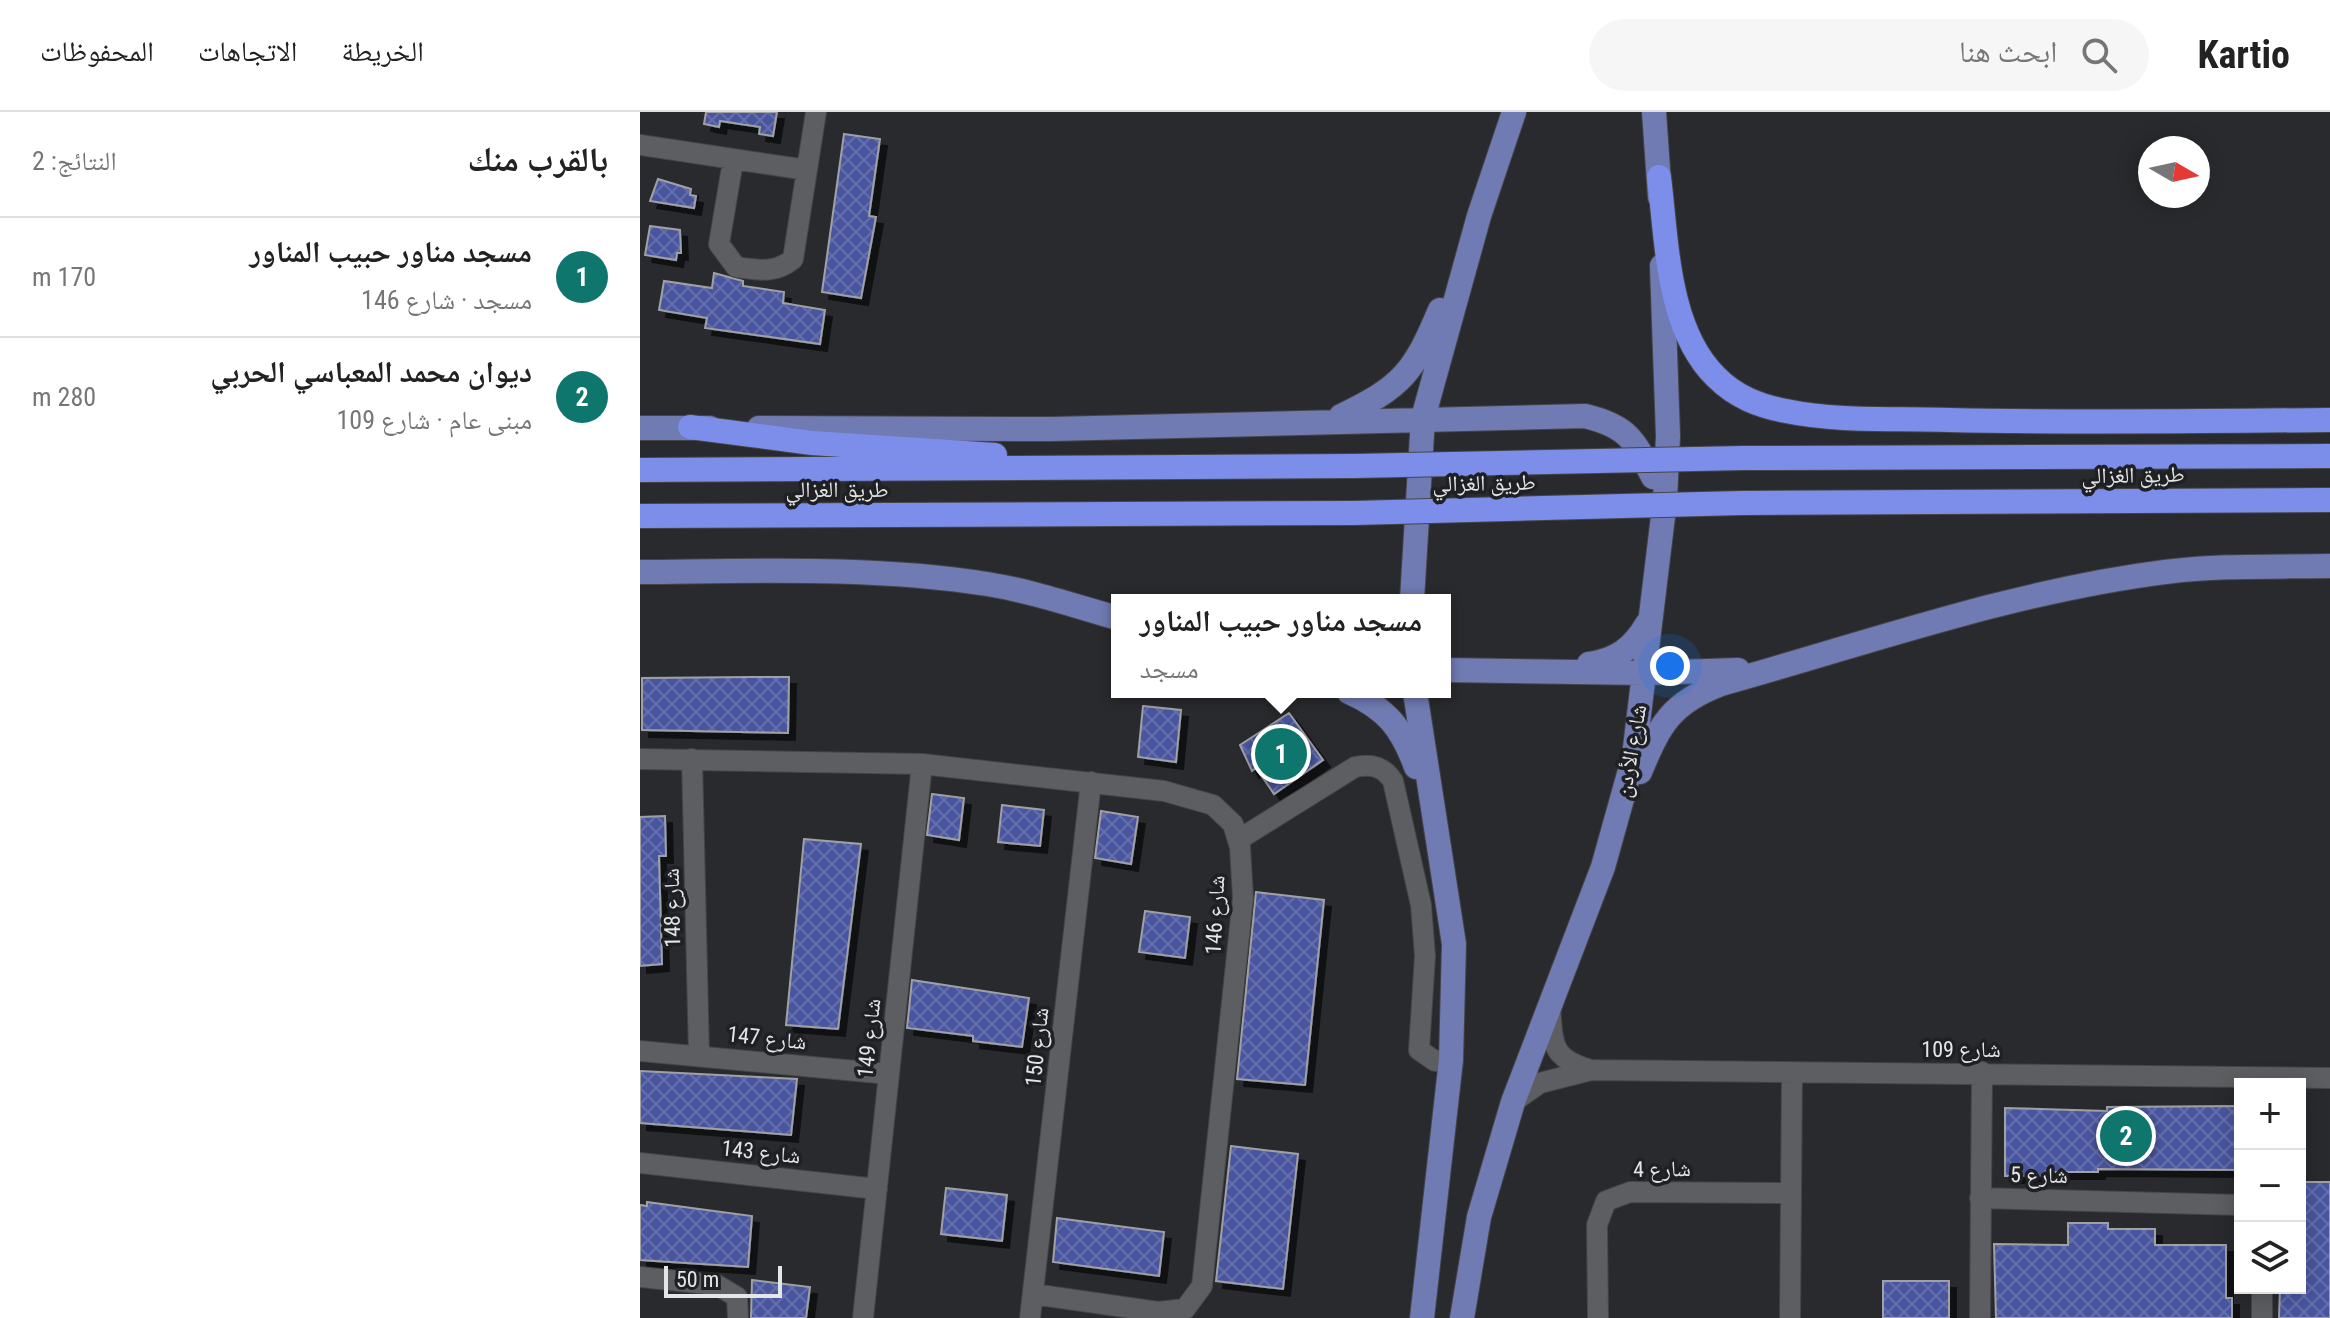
<!DOCTYPE html>
<html lang="ar">
<head>
<meta charset="utf-8">
<style>
	:root { --surface:#fff; --page:#f6f6f6; --text:#222; --muted:#767676; --line:#e0e0e0; --accent:#0f766e }
	body { margin:0; font-family:"Roboto Condensed","Noto Naskh Arabic",sans-serif; background:var(--page); color:var(--text); direction:rtl }
	.controls { position:absolute; right:24px; bottom:24px; display:grid; overflow:hidden; border-radius:0px; box-shadow:0 4px 20px #0003 }
	.controls button { width:72px; height:72px; display:grid; place-items:center; padding:0; border:0; border-bottom:2px solid var(--line); background:var(--surface); color:var(--text); font:40px sans-serif }
	.compass { position:absolute; left:1498px; top:24px; width:72px; height:72px; border-radius:50%; background:var(--surface); box-shadow:0 4px 20px #0003; rotate:99deg }
	.scale { position:absolute; left:24px; bottom:20px; width:118px; box-sizing:border-box; padding-left:8px; border:4px solid #e4e5e7; border-top:0; font-size:22px; line-height:28px; white-space:nowrap; color:#e4e5e7; -webkit-text-stroke:6px #1f2023; paint-order:stroke }
	.you { position:absolute; left:1030px; top:554px; width:28px; height:28px; margin:-20px; border:6px solid #fff; border-radius:50%; background:#1a73e8; box-shadow:0 0 0 12px #1a73e833 }
	.badge { display:grid; place-items:center; width:52px; height:52px; border-radius:50%; background:var(--accent); color:#fff; font-size:26px; font-weight:700 }
	.pin { position:absolute; translate:-50% -50%; border:4px solid #fff; box-shadow:0 2px 8px #0006 }
	.popup { position:absolute; left:471px; top:482px; width:340px; height:104px; box-sizing:border-box; display:grid; place-content:center; border-radius:0px; background:var(--surface); filter:drop-shadow(0 2px 6px #0005); font-size:26px; white-space:nowrap; color:var(--muted) }
	.popup b { font-size:30px; color:var(--text) }
	.popup::after { content:''; position:absolute; left:50%; top:100%; margin-left:-16px; border:16px solid transparent; border-top-color:var(--surface) }
	.list { margin:0; padding:0; list-style:none }
	h2 { display:flex; justify-content:space-between; align-items:center; height:104px; margin:0; padding:0 32px; font-size:34px }
	h2 small { font-size:26px; font-weight:400; color:var(--muted) }
	.list li { display:grid; grid-template-columns:52px 1fr auto; gap:24px; align-items:center; box-sizing:border-box; height:120px; padding:0 32px; border-top:2px solid var(--line) }
	.list b { display:block; font-size:30px; white-space:nowrap }
	.list p { margin:0; font-size:26px; white-space:nowrap; color:var(--muted) }
	.list em { font-size:26px; font-style:normal; color:var(--muted) }
	.icon { flex:none; width:44px; height:44px; fill:none; stroke:currentColor; stroke-width:2; stroke-linecap:round; stroke-linejoin:round }
	.map { position:relative; flex:none; width:1690px; height:1206px; overflow:hidden; direction:ltr }
	header { display:flex; align-items:center; gap:48px; box-sizing:border-box; height:112px; padding:0 40px; background:var(--surface); border-bottom:2px solid var(--line) }
	header strong { font-size:38px }
	nav { display:flex; gap:44px; margin-inline-start:auto; font-size:28px }
	.search { width:560px; height:72px; background:var(--page); display:flex; align-items:center; gap:20px; box-sizing:border-box; padding:0 28px; border-radius:44px; color:var(--muted); font-size:30px }
	main { display:flex }
	aside { flex:1; background:var(--surface) }
	.map>svg:first-child { display:block }
	.building { fill:url(#building-cross-hatch); stroke:#a0a1a5; stroke-width:2; filter:url(#shadow) }
	.lines { fill:none; stroke-linecap:round; stroke-linejoin:round }
	.minor-casing { stroke:#444547; stroke-width:22 }
	.major-casing { stroke:#444547; stroke-width:26 }
	.highway-casing { stroke:#444547; stroke-width:26 }
	.minor { stroke:#5d5e61; stroke-width:20 }
	.major { stroke:#707bb3; stroke-width:24 }
	.highway { stroke:#7c8ee9; stroke-width:24 }
	.highway-bridge-casing { stroke:#444547; stroke-width:26; stroke-linecap:butt }
	.highway-bridge { stroke:#7c8ee9; stroke-width:24 }
	.labels { text-anchor:middle; dominant-baseline:central; stroke-width:7; stroke-linejoin:round; paint-order:stroke }
	.street-label { font-size:22px; fill:#e4e5e7; stroke:#1f2023 }
</style>
</head>
<body>
<header>
<strong>Kartio</strong>
<div class="search"><svg class="icon" aria-label="search" viewBox="0 0 24 24"><circle cx="10" cy="10" r="6"/><path d="M15 15l6 6"/></svg>ابحث هنا</div>
<nav><a>الخريطة</a><a>الاتجاهات</a><a>المحفوظات</a></nav>
</header>
<main>
<div class="map">
<svg width="1690" height="1206" viewBox="0 0 1690 1206">
	<defs>
		<pattern id="building-cross-hatch" width="8" height="8" patternUnits="userSpaceOnUse" patternTransform="scale(2)"><rect width="8" height="8" fill="#4a579f"/><path d="M0 0l8 8M0 8l8-8" fill="none" stroke="#646fac"/></pattern>
		<filter id="shadow"><feDropShadow dx="7" dy="7" stdDeviation="0" flood-color="#0009"/></filter>
	</defs>
	<rect width="100%" height="100%" fill="#292a2d"/>
	<!-- building -->
	<path class="building" d="M66,0H137L133,24L119,22L120,15L80,9L79,15L64,12Z
		M204,22L240,27L229,104L236,105L221,186L182,180Z
		M18,67L51,77L50,83L56,84L54,96L10,89Z
		M10,114L40,118L41,141H37L36,148L5,143Z
		M74,161L103,169V174L144,180L143,191L185,198L180,232L65,216L67,206L19,198L24,169L72,176Z
		M112,565H149L148,621L2,618V566Z
		M503,594L541,598L536,650L498,645Z
		M649,601L683,648L634,682L616,656L612,659L600,633Z
		M292,682L324,686L319,728L287,723Z
		M362,693L404,698L400,734L358,730Z
		M461,699L498,705L491,752L455,746Z
		M25,704L26,744H19L22,852L0,854V705Z
		M164,727L221,732L198,917L146,913Z
		M616,780L684,788L665,973L597,967Z
		M505,799L550,805L545,846L499,840Z
		M272,868L389,886L382,935L333,929V924L267,916Z
		M0,959L157,967L151,1023L0,1011Z
		M1600,994V1058L1458,1057V1060H1412V1064H1365V996L1467,999V995Z
		M591,1034L658,1042L643,1177L576,1169Z
		M1660,1070H1690V1206H1639L1640,1176H1660Z
		M306,1076L367,1083L362,1129L301,1122Z
		M7,1090L112,1104L108,1155L0,1148V1093L7,1094Z
		M417,1106L524,1120L519,1164L413,1150Z
		M1428,1111H1468V1117H1515V1133H1586V1186H1592V1206H1356L1354,1132L1428,1133Z
		M112,1168L170,1175L166,1206H111Z
		M1243,1169H1309V1206H1243Z"/>
	<g class="lines">
		<defs>
			<path id="minor" d="M0,33L167,58
				M93,49L79,132L96,155C119,158 135,162 153,147L176,0
				M0,647L282,652L524,679L573,693L593,712L600,735L603,786L562,1174L545,1197L518,1200L393,1182
				M52,647L59,943
				M598,728L715,655C732,652 743,654 753,669L781,793L785,844L779,938L795,949L811,948
				M910,893C913,929 909,945 948,957
				M0,939L249,962
				M873,990L900,971L951,958L1690,966
				M0,1051L237,1077
				M1340,1086L1600,1093
				M0,1165L77,1173L97,1185L98,1206
				M1622,1176V1206
				M223,1206L282,652
				M390,1206L451,670
				M958,1206L957,1113L966,1089L990,1080L1151,1081
				M1150,1206L1152,961
				M1340,1206L1342,960"/>
			<path id="major" d="M1014,0L1020,85
				M701,304C762,275 774,260 800,198
				M0,316H70
				M119,316L412,317L945,304C987,314 994,327 1013,365
				M0,460C115,459 233,454 347,472C391,479 435,494 477,506
				M772,488L783,306L839,104L874,0
				M949,552C977,548 993,536 1007,512
				M805,558L1004,561L1098,558
				M709,580C747,597 762,616 776,655
				M775,580L814,832L811,948L782,1206
				M1000,660C1020,612 1031,591 1081,572C1228,531 1374,479 1525,460C1580,453 1635,455 1690,454
				M822,1206L839,1105L873,990L963,755L994,644L1025,388L1028,324L1022,154"/>
			<path id="highway" d="M1019,65C1027,129 1027,217 1076,265C1096,285 1119,294 1146,299C1199,310 1254,306 1309,308C1436,311 1563,309 1690,308
				M50,315L172,331L355,343
				M1104,346L1690,344
				M0,358L714,354
				M1102,391L1690,388
				M0,404L714,401"/>
		</defs>
		<!-- minor casing -->
		<use href="#minor" class="minor-casing"/>
		<!-- major casing -->
		<use href="#major" class="major-casing"/>
		<!-- highway casing -->
		<use href="#highway" class="highway-casing"/>
		<!-- minor -->
		<use href="#minor" class="minor"/>
		<!-- major -->
		<use href="#major" class="major"/>
		<!-- highway -->
		<use href="#highway" class="highway"/>
		<defs>
			<path id="highway-bridge" d="M714,354L1104,346
				M714,401L1102,391"/>
		</defs>
		<!-- highway-bridge casing -->
		<use href="#highway-bridge" class="highway-bridge-casing"/>
		<!-- highway-bridge -->
		<use href="#highway-bridge" class="highway-bridge"/>
	</g>
	<g class="labels">
		<!-- street labels -->
		<g class="street-label">
			<text transform="translate(1493 363) rotate(-1)">طريق الغزالي</text>
			<text transform="translate(844 371) rotate(-1)">طريق الغزالي</text>
			<text x="197" y="377">طريق الغزالي</text>
			<text transform="translate(991 639) rotate(-80)">شارع الأردن</text>
			<text transform="translate(32 796) rotate(-91)">شارع 148</text>
			<text transform="translate(575 803) rotate(-87)">شارع 146</text>
			<text transform="translate(127 926) rotate(6)">شارع 147</text>
			<text transform="translate(229 926) rotate(-84)">شارع 149</text>
			<text transform="translate(397 935) rotate(-84)">شارع 150</text>
			<text x="1321" y="937">شارع 109</text>
			<text transform="translate(121 1040) rotate(6)">شارع 143</text>
			<text transform="translate(1022 1057) rotate(-1)">شارع 4</text>
			<text transform="translate(1399 1063) rotate(1)">شارع 5</text>
		</g>
	</g>
</svg>
<div class="controls">
<button>+</button>
<button>−</button>
<button><svg class="icon" aria-label="layers" viewBox="0 0 24 24"><path d="M12 4l9 5-9 5-9-5zM3 14l9 5 9-5"/></svg></button>
</div>
<svg class="compass" viewBox="-18 -18 36 36"><path d="M0-13l5 13h-10z" fill="#e53935"/><path d="M0 13l5-13h-10z" fill="#767676"/></svg>
<div class="scale">50 m</div>
<div class="you"></div>
<div class="pin badge" style="left:641px;top:642px">1</div>
<div class="popup"><b>مسجد مناور حبيب المناور</b>مسجد</div>
<div class="pin badge" style="left:1486px;top:1024px">2</div>
</div>
<aside>
<h2>بالقرب منك<small>النتائج: 2</small></h2>
<ul class="list">
<li><span class="badge">1</span><div><b>مسجد مناور حبيب المناور</b><p>مسجد · شارع 146</p></div><em>170 m</em></li>
<li><span class="badge">2</span><div><b>ديوان محمد المعباسي الحربي</b><p>مبنى عام · شارع 109</p></div><em>280 m</em></li>
</ul>
</aside>
</main>
</body>
</html>
